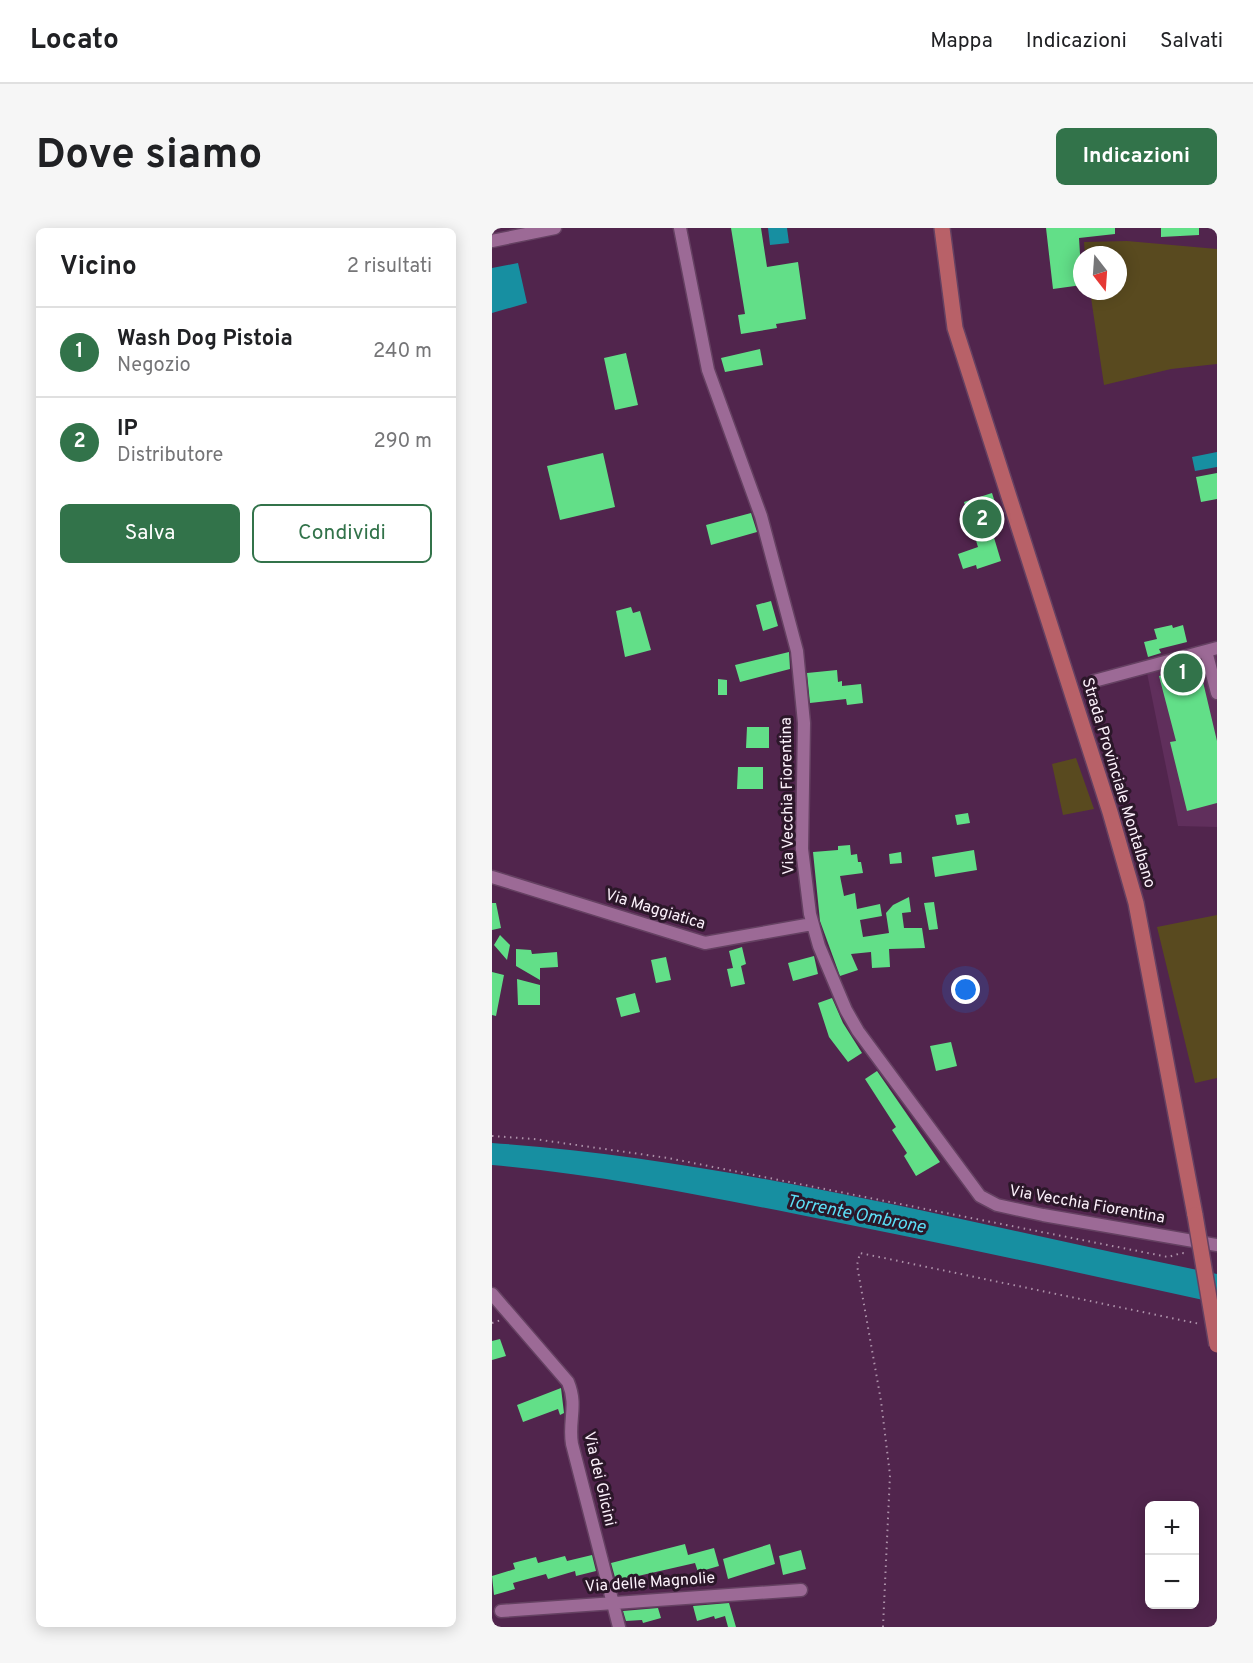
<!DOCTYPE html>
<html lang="it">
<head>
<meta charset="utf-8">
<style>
	:root { --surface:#fff; --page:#f6f6f6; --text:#202124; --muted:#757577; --line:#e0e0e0; --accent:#32734a }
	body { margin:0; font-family:Overpass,sans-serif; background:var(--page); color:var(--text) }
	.controls { position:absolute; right:18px; bottom:18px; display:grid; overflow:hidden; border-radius:9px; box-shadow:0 3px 15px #0003 }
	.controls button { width:54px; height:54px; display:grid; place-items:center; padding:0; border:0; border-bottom:2px solid var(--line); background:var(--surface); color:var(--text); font:30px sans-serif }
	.compass { position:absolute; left:581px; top:18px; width:54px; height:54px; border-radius:50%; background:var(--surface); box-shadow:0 3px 15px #0003; rotate:163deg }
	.you { position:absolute; left:474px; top:762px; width:21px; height:21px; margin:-15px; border:4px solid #fff; border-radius:50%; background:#1a73e8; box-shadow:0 0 0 9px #1a73e833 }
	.badge { display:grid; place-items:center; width:39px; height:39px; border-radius:50%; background:var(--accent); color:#fff; font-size:20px; font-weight:700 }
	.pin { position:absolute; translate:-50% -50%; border:3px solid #fff; box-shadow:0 2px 6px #0006 }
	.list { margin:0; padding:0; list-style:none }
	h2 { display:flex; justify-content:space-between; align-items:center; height:78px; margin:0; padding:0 24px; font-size:26px }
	h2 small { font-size:20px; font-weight:400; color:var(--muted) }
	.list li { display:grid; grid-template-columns:39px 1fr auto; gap:18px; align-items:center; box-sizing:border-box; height:90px; padding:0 24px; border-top:2px solid var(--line) }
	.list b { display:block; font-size:22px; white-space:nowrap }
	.list p { margin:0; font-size:20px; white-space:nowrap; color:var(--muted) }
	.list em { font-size:20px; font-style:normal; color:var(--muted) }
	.actions { display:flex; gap:12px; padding:18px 24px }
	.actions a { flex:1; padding:14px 0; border:2px solid var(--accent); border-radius:9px; text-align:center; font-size:21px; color:var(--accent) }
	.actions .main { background:var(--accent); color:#fff }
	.map { position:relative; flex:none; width:725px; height:1399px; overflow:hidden; border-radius:9px }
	header { display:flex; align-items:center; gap:36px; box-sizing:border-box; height:84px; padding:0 30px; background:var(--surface); border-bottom:2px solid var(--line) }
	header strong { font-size:28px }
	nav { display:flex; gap:33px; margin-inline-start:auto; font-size:21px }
	.intro { display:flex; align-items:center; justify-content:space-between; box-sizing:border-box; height:144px; padding:0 36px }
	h1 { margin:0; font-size:42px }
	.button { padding:15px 27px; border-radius:9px; background:var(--accent); color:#fff; font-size:21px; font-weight:700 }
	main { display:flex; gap:36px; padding:0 36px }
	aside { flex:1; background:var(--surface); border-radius:9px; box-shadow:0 3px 15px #0003 }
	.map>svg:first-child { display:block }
	.built { fill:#602f5c }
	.green { fill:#594a1f }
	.water { fill:#178fa1 }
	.building { fill:#62df88 }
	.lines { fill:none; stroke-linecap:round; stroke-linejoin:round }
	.minor-casing { stroke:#654162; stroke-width:15 }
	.major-casing { stroke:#654162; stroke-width:18 }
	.path { stroke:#ad92aa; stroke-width:2; stroke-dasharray:1.5 4.5; stroke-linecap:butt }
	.minor { stroke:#9c6a96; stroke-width:12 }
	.major { stroke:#b86168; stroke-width:15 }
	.major-bridge-casing { stroke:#654162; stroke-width:18; stroke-linecap:butt }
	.major-bridge { stroke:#b86168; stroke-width:15 }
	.labels { text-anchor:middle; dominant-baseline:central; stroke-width:6; stroke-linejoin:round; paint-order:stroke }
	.street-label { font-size:16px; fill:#fcf1fb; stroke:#2b1729 }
	.water-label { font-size:18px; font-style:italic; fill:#5cdef5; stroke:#2b1729 }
</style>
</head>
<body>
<header>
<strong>Locato</strong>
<nav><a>Mappa</a><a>Indicazioni</a><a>Salvati</a></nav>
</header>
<div class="intro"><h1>Dove siamo</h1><a class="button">Indicazioni</a></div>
<main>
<aside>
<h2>Vicino<small>2 risultati</small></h2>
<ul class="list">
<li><span class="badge">1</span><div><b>Wash Dog Pistoia</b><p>Negozio</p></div><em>240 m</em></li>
<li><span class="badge">2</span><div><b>IP</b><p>Distributore</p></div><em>290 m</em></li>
</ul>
<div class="actions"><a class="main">Salva</a><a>Condividi</a></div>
</aside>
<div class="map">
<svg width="725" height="1399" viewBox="0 0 725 1399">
	<rect width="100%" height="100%" fill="#51254d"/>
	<!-- built -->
	<path class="built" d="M725,416V599L686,598L653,435Z"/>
	<!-- green -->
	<path class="green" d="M635,13L725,21V136L679,141L612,157L598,63H626V27H593L592,14Z
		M584,530L602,581L571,587L560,536Z
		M725,687V850L703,855L665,699Z"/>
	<!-- water -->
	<path class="water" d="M276,0H295L297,15L278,17Z
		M26,35L35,75L0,85V40Z
		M725,224V239L703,243L700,229Z
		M0,915C245,932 485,998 725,1046V1075C585,1044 445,1014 304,986C203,966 103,946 0,937Z"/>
	<!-- building -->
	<path class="building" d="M239,0H269L275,39L306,34L314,91L284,96L285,100L249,106L246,87L253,86Z
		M554,0H623V6L587,10L590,57L561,61Z
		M669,0H707V7L669,9Z
		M268,121L271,137L233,144L229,130Z
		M134,125L146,177L123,182L112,130Z
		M111,225L123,279L68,292L55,238Z
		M725,245V271L709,274L704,249Z
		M500,265L511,300L500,303L509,333L485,341L484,337L471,341L466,326L486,319L472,274Z
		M259,285L265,304L219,317L214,297Z
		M279,373L286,398L271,403L264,377Z
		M139,379L141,385L148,383L159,422L133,429L124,383Z
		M680,397L681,400L691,397L695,414L667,421L669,425L656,429L652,414L665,411L662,401Z
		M297,424L298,441L248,454L243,437Z
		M707,437L725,513V575L695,583L678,514L684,513L667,448Z
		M345,442L346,454L350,453V458L369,456L371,475L355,477L354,471L318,475L315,445Z
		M226,451L235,452V467H226Z
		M255,499H277V520H254Z
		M246,539H271V561H245Z
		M476,585L478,595L465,597L463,587Z
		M358,617L359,627L365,626L366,634H369L371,645L348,648L352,668L363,665L365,681L388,676L390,688L368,692L371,709L397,705L394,685L401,677L417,669L419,684L410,685L412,700H430L433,720L397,721L398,739L380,740L379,724L359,726L366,742L348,748L328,693L321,624L346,622V618Z
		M482,622L485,642L443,649L440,629Z
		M409,624L410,635L398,636L397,626Z
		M442,674L446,701L437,702L432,675Z
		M0,675H4L9,700L0,702Z
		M8,707L18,717L15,732L2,717Z
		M250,719L254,736L249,738L253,756L239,759L235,741L241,740L237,723Z
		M24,721L39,722L40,726L65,724L66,739L48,740V752L24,738Z
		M322,728L326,746L301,753L296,735Z
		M174,729L179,752L164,755L159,732Z
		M0,744L12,747L4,788L0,787Z
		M25,751L48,757V777H26Z
		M143,765L148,784L129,789L124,770Z
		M340,770L351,795L370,825L356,834L337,809L326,775Z
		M459,814L465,838L444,843L438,818Z
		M385,843L448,934L424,948L412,928L415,925L400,902L404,899L373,851Z
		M8,1111L14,1128L0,1132V1113Z
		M69,1160L72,1185L68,1187L66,1181L31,1194L25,1177Z
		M193,1316L196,1327L222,1320L227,1338L206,1344L203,1335L124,1353L119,1335Z
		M278,1316L283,1336L236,1351L231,1331Z
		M309,1322L314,1341L291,1347L287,1328Z
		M100,1327L104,1343L84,1348L83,1343L56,1351L54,1346L21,1355L23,1361L2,1367L0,1348L23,1341L21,1335L44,1329L46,1335L73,1328L75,1333Z
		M237,1375L244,1399H236L233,1388L223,1391L222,1388L205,1393L201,1378Z
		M166,1380L169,1390L151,1395L150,1392L134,1393L131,1383Z"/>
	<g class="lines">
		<defs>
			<path id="minor" d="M188,0L216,142L269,288L305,423L312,495L310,621L318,686L327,718L354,782L366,803L488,968L505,977L551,987L725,1017
				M0,13L63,0
				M714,423L725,465
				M602,453L725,420
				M0,649L213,715L320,696
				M0,1066L76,1154C86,1178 76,1193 80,1216L127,1399
				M9,1383L309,1362"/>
			<path id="major" d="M450,0L463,100L618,584L644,675L703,987"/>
		</defs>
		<!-- minor casing -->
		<use href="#minor" class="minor-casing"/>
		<!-- major casing -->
		<use href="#major" class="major-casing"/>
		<!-- path -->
		<path class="path" d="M0,908L42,911L176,930L676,1029L690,1025L696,1026
			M0,1095L9,1092
			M391,1399L398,1247L389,1173L365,1037L368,1025L708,1096"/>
		<!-- minor -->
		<use href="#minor" class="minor"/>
		<!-- major -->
		<use href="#major" class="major"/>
		<defs>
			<path id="major-bridge" d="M703,987L725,1117"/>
		</defs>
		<!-- major-bridge casing -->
		<use href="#major-bridge" class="major-bridge-casing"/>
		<!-- major-bridge -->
		<use href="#major-bridge" class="major-bridge"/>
	</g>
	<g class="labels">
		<!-- street labels -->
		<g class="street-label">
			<text transform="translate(626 555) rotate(73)">Strada Provinciale Montalbano</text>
			<text transform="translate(296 568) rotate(-91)">Via Vecchia Fiorentina</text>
			<text transform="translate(163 682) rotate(17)">Via Maggiatica</text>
			<text transform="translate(595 977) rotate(10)">Via Vecchia Fiorentina</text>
			<text transform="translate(107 1251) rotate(77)">Via dei Glicini</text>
			<text transform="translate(158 1355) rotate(-4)">Via delle Magnolie</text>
		</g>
		<!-- water labels -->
		<g class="water-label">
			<text transform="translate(364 987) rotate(11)">Torrente Ombrone</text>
		</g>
	</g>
</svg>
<div class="controls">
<button>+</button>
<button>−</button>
</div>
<svg class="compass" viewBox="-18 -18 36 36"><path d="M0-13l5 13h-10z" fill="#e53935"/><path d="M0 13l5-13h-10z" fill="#757577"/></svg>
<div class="you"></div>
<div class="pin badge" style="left:691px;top:445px">1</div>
<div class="pin badge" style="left:490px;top:291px">2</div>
</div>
</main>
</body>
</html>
